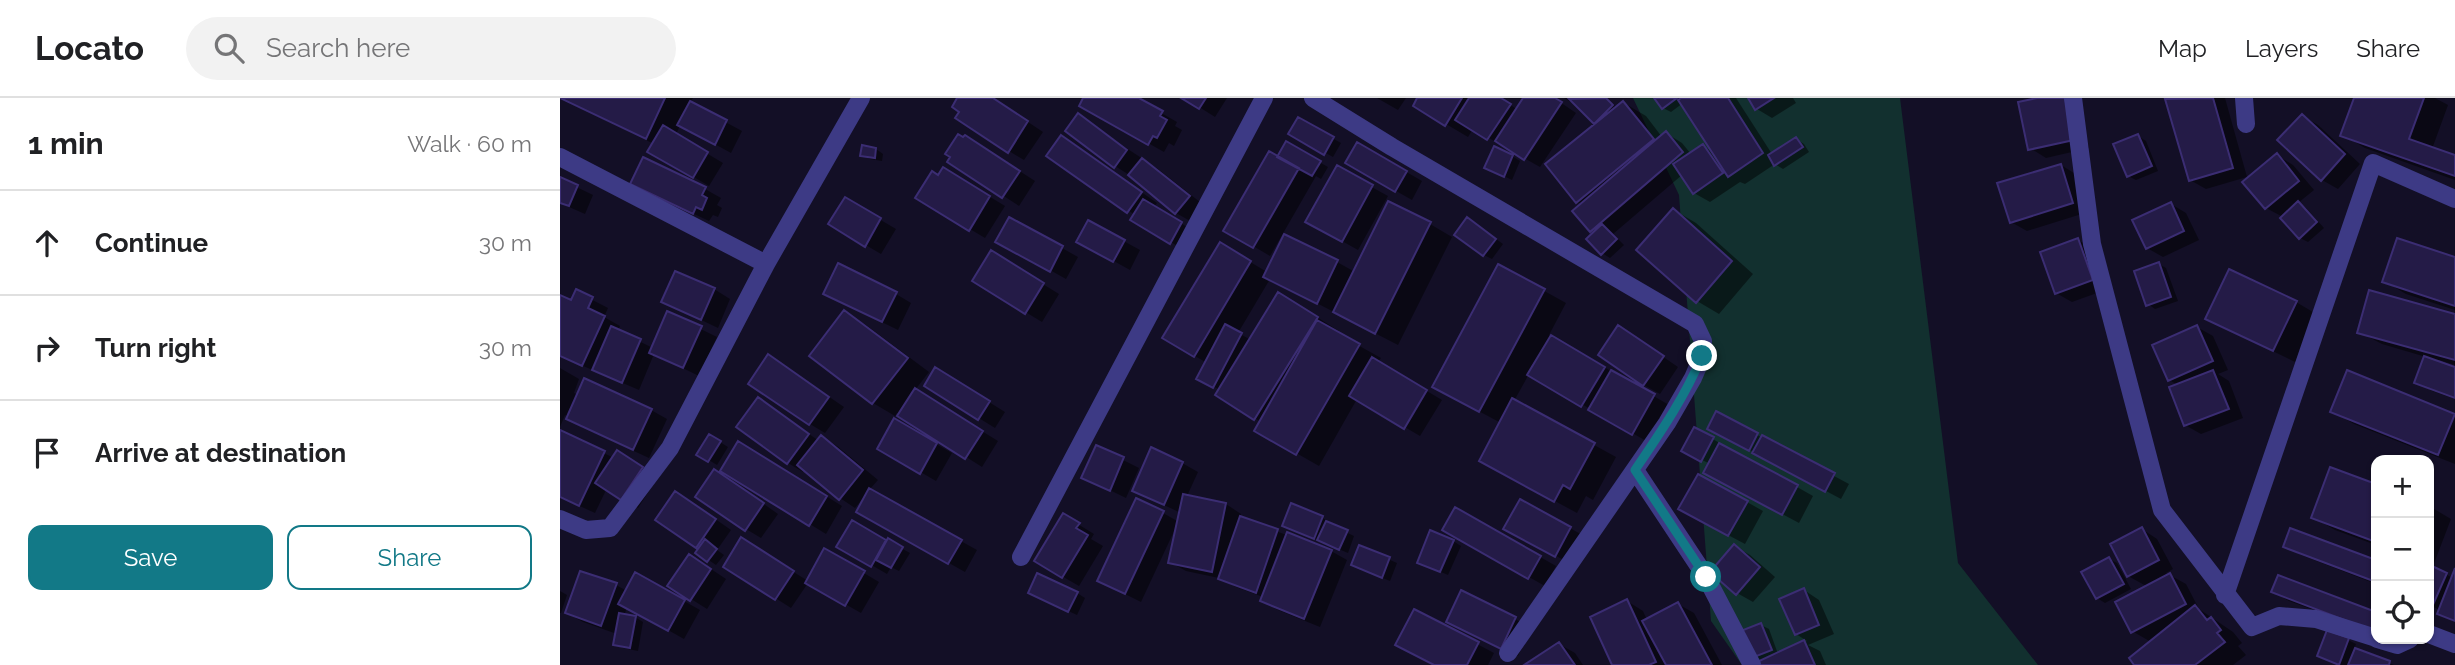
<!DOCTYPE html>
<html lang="en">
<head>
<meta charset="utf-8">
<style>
	:root { --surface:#fff; --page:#f2f2f2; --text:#202124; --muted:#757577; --line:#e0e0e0; --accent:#127987 }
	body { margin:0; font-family:Raleway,sans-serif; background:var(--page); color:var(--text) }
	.controls { position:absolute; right:21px; bottom:21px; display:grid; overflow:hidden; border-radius:14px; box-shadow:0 2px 5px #0004 }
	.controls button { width:63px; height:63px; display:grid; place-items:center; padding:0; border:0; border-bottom:2px solid var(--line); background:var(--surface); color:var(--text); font:35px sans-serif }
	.stop { position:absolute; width:21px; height:21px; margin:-16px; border:5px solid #127987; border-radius:50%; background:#fff }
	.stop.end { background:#127987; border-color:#fff; box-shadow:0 2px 7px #0008 }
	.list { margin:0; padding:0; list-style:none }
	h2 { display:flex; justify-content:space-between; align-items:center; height:91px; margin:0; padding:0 28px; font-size:30px }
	h2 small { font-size:23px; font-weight:400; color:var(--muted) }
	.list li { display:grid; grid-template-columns:46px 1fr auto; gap:21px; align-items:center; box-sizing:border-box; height:105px; padding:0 28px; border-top:2px solid var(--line) }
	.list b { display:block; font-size:26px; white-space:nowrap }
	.list em { font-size:23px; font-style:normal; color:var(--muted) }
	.actions { display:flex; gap:14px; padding:21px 28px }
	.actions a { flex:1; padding:16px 0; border:2px solid var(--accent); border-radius:14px; text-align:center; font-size:24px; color:var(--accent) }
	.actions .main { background:var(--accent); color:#fff }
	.icon { flex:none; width:38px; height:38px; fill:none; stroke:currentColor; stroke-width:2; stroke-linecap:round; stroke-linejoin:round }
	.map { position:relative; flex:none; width:1895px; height:567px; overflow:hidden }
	header { display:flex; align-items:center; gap:42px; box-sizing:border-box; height:98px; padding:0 35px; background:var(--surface); border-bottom:2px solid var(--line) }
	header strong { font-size:33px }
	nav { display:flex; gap:38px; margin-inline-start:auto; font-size:24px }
	.search { width:490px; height:63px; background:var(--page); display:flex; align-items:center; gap:18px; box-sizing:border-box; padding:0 24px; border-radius:38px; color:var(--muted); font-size:26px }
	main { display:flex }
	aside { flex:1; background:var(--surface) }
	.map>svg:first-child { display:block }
	.green { fill:#12302f }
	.shadow { fill:#0007 }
	.building { fill:#241b47; stroke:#3b2d73; stroke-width:2 }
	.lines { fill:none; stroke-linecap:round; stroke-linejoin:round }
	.minor { stroke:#3d3a85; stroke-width:18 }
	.route { stroke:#127987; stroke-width:9 }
</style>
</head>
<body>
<header>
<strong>Locato</strong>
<div class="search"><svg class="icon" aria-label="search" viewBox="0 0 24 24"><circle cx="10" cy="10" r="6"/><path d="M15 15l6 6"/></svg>Search here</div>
<nav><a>Map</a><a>Layers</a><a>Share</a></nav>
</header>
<main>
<aside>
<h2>1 min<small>Walk · 60 m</small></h2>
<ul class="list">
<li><svg class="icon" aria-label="ahead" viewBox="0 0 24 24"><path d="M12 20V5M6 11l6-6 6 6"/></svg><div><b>Continue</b></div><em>30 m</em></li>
<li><svg class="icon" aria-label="right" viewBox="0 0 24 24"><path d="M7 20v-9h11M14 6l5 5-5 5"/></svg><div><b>Turn right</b></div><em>30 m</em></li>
<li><svg class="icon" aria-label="arrive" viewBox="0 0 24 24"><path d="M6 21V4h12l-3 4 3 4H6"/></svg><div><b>Arrive at destination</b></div></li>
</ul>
<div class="actions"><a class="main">Save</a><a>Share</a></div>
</aside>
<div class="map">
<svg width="1895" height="567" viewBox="0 0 1895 567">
	<rect width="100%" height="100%" fill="#130f26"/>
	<!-- green -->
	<path class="green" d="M1073,0H1340L1398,465L1478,567H1182L1151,523L1119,97Z"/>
	<!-- shadow -->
	<path class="shadow" d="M0,0H133L130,5L182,33L171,55L120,27L116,37L163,65L149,88L90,53L94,46Z
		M399,0H432L483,34L464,62L449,53L402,13Z
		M525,0H575L617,24L615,28L622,32L614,48L609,45L604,54L521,7Z
		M625,0H667L655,19Z
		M817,0H846L838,12Z
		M860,0H940L958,12L966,0H994L1016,15L980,69L913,31L908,39L886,26Z
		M1004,0H1047L1058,10L1064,5L1086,18L1102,39L1106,35L1122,45L1131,56L1143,48L1154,55L1123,5L1111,14L1103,10L1096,0H1120L1122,2L1125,0H1176L1212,56L1236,41L1244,46L1249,54L1223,71L1215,66L1185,86L1180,84L1150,104L1134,95L1122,77L1053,136L1064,147L1050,160L1042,155L1035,135L1031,132L1023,107L1017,104L1038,26L1019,9Z
		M1190,0H1233L1236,5L1212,20L1197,11Z
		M1485,0L1519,5L1529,50L1486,60L1470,50Z
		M1613,0H1665L1687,79L1646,91L1630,82L1607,2Z
		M1796,0H1875L1888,7L1872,51L1895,59V82L1805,50L1783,37Z
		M518,18L598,71L645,108L632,124L616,115L571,78L555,68Z
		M1742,18L1758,27L1800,66L1778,91L1762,82L1719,42Z
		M738,21L781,45L773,59L730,35Z
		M1578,38L1586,43L1598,73L1576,82L1568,78Z
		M727,46L768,69L761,81L756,78L710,158L666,132L718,60Z
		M798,46L862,83L852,102L787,65Z
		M421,48L475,83L459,108L390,63Z
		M517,49L597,105L594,109L637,135L626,153L572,121L575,117L489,57Z
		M316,51L323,56L322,63L310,61L302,57Z
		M1717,57L1733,67L1754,92L1738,105L1746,110L1764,130L1748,144L1740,140L1723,119L1706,110Z
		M952,58L960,63L952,82L934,73Z
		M1501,67L1517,77L1528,114L1467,133L1451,124Z
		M777,70L828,98L798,152L748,124Z
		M379,79L399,80L445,108L425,140L410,131Z
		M0,81L33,97L25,116L0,105Z
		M145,91L161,100L157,107L162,110L158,119L153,117L149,123L88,94Z
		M285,101L336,131L321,156L270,126Z
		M1611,106L1626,115L1639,142L1603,159L1587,150Z
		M1114,112L1136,125L1193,176L1159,216L1137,203Z
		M450,121L518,159L506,181L438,143Z
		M529,124L580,152L570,172L534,152Z
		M870,126L892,139L838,247L710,181L678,235L691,242L741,209L779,233L778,236L821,260L818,264L882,302L860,338L797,301L759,368L696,332L701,324L657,297L660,292L639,281L647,265L604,240L660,146L707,174L777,164L795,174Z
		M915,126L943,146L932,161L924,157Z
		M1518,142L1534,151L1548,191L1512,204L1496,195Z
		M1895,161V212L1846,196L1824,183Z
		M447,164L499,196L482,224L414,183Z
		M1599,166L1606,170L1618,203L1595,211L1588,206Z
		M939,168L1006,205L989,237L1109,307L1088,344L969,276L954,303L1056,359L1033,402L1026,398L1017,415L943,375L941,325L896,301Z
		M154,191L170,201L158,230L104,204Z
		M17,194L48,210L44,219L60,228L58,233L93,250L108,215L157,239L139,278L94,256L79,292L0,258V199L12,205Z
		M336,196L351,205L338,232L281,204Z
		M1736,204L1758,217L1735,264L1647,221Z
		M284,214L306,227L369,274L355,292L438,343L422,369L337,315L335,318L313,305L251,258Z
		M1895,218V267L1879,262L1878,265L1895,271V301L1872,293L1856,284L1866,259L1822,246L1799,234Z
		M1637,229L1653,238L1668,272L1658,276L1669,283L1683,320L1641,336L1625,327L1618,287L1609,282Z
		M1074,239L1118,269L1100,296L1084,287Z
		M224,268L284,309L265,335L250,326Z
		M0,270L19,281L14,295L18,297L91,312L107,321L89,360L24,330L5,317L0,329Z
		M1788,274L1895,318V366L1794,326L1772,313Z
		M392,281L445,314L435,330L367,288Z
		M199,301L259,343L262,339L277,348L318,382L309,392L417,452L405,474L298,414L305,400L304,399L295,410L280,400L245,372L243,374L228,365Z
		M1156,315L1289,386L1281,401L1156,334Z
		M335,323L392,355L376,383L319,350Z
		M1135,331L1253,398L1239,425L1161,383L1150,366L1123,352Z
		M0,334L54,360L73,363L98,379L78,410L47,390L35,415L0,399Z
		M150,338L168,349L157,367L139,356Z
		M537,349L579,370L566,400L523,379Z
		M195,354L282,408L266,436L162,372Z
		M622,365L638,374L627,398L666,406L681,416L680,420L771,453L787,462L760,529L718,512L702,503L703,499L676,489L659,480L626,473L610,464L616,429L581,504L539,483L603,415L619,424L621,415L574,393Z
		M1771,371L1816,388V447L1775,432L1753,419Z
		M171,383L218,416L201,440L186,431Z
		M961,403L1026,439L1011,466L961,439Z
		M131,404L171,432L157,452L164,457L156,467L137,454L140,450L97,421Z
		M1187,404L1203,413L1185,446L1136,420Z
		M1869,408L1891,421L1873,468L1869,467Z
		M896,411L996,468L985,488L884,431Z
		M503,417L534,436L531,441L543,448L519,488L476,463Z
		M762,420L770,424L769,426L794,438L788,455L724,428Z
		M293,424L350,455L339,473L331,469L327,476L279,448Z
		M1582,431L1597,441L1613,471L1606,475L1626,486L1639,511L1673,534L1682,545L1678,548L1686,557L1673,567H1576L1591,544L1572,533L1588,489L1568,478Z
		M1731,432L1816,464V486L1741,457L1725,448Z
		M893,443L901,448L888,477L867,468Z
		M1174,448L1190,457L1215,479L1193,504L1177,495Z
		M800,449L837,465L830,483L801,471Z
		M197,451L248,483L265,452L319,484L301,515L248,485L231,510L165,468Z
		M1549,461L1557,465L1571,491L1545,505L1537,500Z
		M145,467L166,481L147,511L109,487Z
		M1873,470L1893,480L1895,474V524L1879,515L1880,512L1869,507V479Z
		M76,476L140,512L124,541L67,509L64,518L75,519L83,524L78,553L63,550L55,546L57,536L23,524L7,515L56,487L67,493Z
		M1719,479L1816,516V535L1729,503L1714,494Z
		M1244,492L1259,502L1274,536L1248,547L1260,553L1266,567H1197L1191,560L1201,527L1209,531L1218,556L1247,543L1236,536Z
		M0,493L7,497L1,515H0Z
		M517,495L525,500L517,517L478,499Z
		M901,495L971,529L958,558L904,532Z
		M1067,503L1083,513L1087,522L1118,506L1134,515L1162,567H1054Z
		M855,513L934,555L928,567H876Z
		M1788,542L1796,546L1794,551L1834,567H1780L1759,558Z
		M999,546L1015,555L1023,567H968Z"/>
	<!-- building -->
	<path class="building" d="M0,0H105L86,41Z
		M397,0H433L468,23L448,55L395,20L399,14L392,9Z
		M523,0H579L603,13L600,18L607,22L597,40L593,38L588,47L519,8Z
		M621,0H646L639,11Z
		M857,0H902L885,28L853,8Z
		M909,0H941L951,6L927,42L895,22Z
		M963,0H995L1002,4L964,62L935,43Z
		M1046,0L1053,7L1034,26L1009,1Z
		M1094,0H1117L1102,11Z
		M1121,0H1168L1203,55L1168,79L1118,2Z
		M1188,0H1214L1195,12Z
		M1477,0H1505L1514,42L1468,52L1458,4Z
		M1653,0L1673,70L1629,83L1605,1Z
		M1794,0H1864L1849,41L1895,57V78L1780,38Z
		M130,3L167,22L155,47L117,27Z
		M1063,3L1094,41L1016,105L985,66Z
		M518,15L567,52L554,70L505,33Z
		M1742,16L1785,56L1761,83L1717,42Z
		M738,19L774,39L764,57L728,36Z
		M103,27L148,54L133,80L87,54Z
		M1106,33L1123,54L1030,134L1012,113Z
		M398,36L403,39L405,37L460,73L442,100L387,64L390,59L385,56Z
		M1578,36L1592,68L1567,79L1553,46Z
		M501,37L582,94L567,115L486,58Z
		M1236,39L1243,49L1214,68L1208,57Z
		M726,43L761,63L752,78L717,59Z
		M797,44L847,73L835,94L785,65Z
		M1143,46L1163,75L1133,96L1113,66Z
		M302,47L316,50L315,60L300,58Z
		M934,48L953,57L944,79L924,70Z
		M709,53L739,70L693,150L663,133Z
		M1717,55L1739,83L1705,111L1682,84Z
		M83,59L146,89L142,97L147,100L142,112L136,109L133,116L70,86Z
		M582,60L630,98L615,116L568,77Z
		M1501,66L1513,105L1450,125L1437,85Z
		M777,67L813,87L782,144L745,124Z
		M383,69L430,98L409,133L355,100L372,73L378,77Z
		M0,79L18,87L9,108L0,105Z
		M285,99L321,120L305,149L268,126Z
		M583,101L622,124L610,146L570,122Z
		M828,103L871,124L815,236L773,214Z
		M1738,103L1757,124L1739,141L1720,120Z
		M1611,104L1624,133L1586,151L1572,122Z
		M1113,110L1172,163L1136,205L1076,152Z
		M449,119L503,148L490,174L435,144Z
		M907,119L936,141L923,158L894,137Z
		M528,122L565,142L553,164L516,144Z
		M1042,126L1057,141L1041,157L1026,141Z
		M724,136L778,162L757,206L703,179Z
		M1518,140L1533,182L1495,196L1480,154Z
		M1837,140L1895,159V208L1822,184Z
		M660,144L691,163L634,259L602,240Z
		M431,152L484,185L465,216L412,183Z
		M1599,164L1611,199L1586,208L1574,173Z
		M278,165L337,194L322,224L263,196Z
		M938,166L985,191L919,314L872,289Z
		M1669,171L1737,203L1713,253L1645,221Z
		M115,173L155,190L141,222L101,204Z
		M16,191L33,199L28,210L45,218L22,268L0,258V197L11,202Z
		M1809,192L1895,216V262L1797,235Z
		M718,194L758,219L694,322L655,297Z
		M284,212L348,260L312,306L249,258Z
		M107,213L142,228L123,270L89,255Z
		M757,222L800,246L736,357L694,333Z
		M665,226L682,235L653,290L636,281Z
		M1058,227L1104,258L1083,288L1038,257Z
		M1637,227L1653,263L1608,283L1592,247Z
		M51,228L81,241L62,285L32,272Z
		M991,237L1045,269L1021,309L967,277Z
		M208,256L269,299L249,327L188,286Z
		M1864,258L1895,269V300L1854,285Z
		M812,259L867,292L844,331L789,298Z
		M375,269L430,303L418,322L364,288Z
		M1051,272L1095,296L1072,337L1028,312Z
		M1653,272L1669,311L1624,328L1609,289Z
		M1787,272L1895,316L1878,357L1770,314Z
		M24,280L92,311L73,352L6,321Z
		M355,290L423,333L405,361L337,318Z
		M198,299L249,336L227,366L176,329Z
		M952,300L1035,345L1010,391L1003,387L994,404L919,363Z
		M1156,313L1198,335L1189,353L1147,331Z
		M334,320L377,345L360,376L317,351Z
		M1134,329L1154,339L1141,364L1121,353Z
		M0,332L45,353L19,408L0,399Z
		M149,336L161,343L148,364L136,357Z
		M261,337L303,372L279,402L237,367Z
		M1202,337L1275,375L1265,394L1192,355Z
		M178,343L267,398L249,428L160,373Z
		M1159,345L1238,387L1222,417L1143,375Z
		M536,347L564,359L550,393L521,380Z
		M591,349L623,364L604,407L572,393Z
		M57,352L83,369L61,402L35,385Z
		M1770,369L1816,386V444L1751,420Z
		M154,371L204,405L185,433L135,399Z
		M1138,376L1188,403L1168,438L1118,411Z
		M309,390L402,442L388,466L296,414Z
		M115,393L156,421L136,450L95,422Z
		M623,396L666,405L652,474L608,465Z
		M576,400L604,413L565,496L537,483Z
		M960,401L1011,429L995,459L943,431Z
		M731,405L763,418L754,441L722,428Z
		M895,409L981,458L968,481L882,432Z
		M503,415L520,425L516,430L528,437L502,480L474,463Z
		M680,418L718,431L696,495L658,481Z
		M292,422L326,442L311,469L276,449Z
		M766,423L788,432L779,452L757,442Z
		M1582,429L1599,462L1567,479L1550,446Z
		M1730,430L1816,462V484L1723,449Z
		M870,432L894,442L880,474L857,465Z
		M727,434L772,452L744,521L700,503Z
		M181,439L234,473L215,502L163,469Z
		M328,440L343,449L331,470L316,462Z
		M145,441L157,451L147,464L135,455Z
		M1174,446L1200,469L1176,497L1150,474Z
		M799,447L830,459L822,480L791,467Z
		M264,450L305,473L285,508L245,485Z
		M129,456L151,471L130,503L107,488Z
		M1549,459L1564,486L1536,501L1521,474Z
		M1872,468L1887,475L1872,509L1869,507V475Z
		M1895,470V523L1877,516Z
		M20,473L57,485L41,528L5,515Z
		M75,474L125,502L108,533L58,506Z
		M477,475L518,494L508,514L468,495Z
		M1610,475L1626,506L1571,535L1555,504Z
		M1718,477L1816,514V534L1711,494Z
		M1244,490L1259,527L1235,537L1219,501Z
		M901,492L956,519L941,551L886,524Z
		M1067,501L1096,564L1089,567H1052L1030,519Z
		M1118,504L1152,567H1106L1082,523Z
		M1635,507L1647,522L1651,519L1661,532L1657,535L1665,544L1635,567H1574L1569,560Z
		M854,511L919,544L907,567H874L835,547Z
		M59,515L76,518L70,550L53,547Z
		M1201,525L1212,552L1189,561L1178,534Z
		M1767,532L1789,540L1779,567L1757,558Z
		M1244,542L1255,567H1195V565Z
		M999,544L1015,567H964Z
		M1795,550L1830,563L1829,567H1788Z"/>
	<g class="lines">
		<!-- minor -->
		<path class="minor" d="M753,0L832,49L1135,226L1143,243L1142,259L1133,280L1107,325L948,555
			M1513,0L1532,146L1602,412L1692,529L1719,518L1756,521L1816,540
			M1684,0L1686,26
			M0,59L206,166
			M1075,372L1146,479L1192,567
			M0,421L26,432L50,430L110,350L206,166L301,0
			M461,459L704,0
			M1665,497L1813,65L1895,101
			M1869,536L1895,546
			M1817,541L1837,547L1850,541"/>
	</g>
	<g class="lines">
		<!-- route -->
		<path class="route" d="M1142,258C1125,299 1100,335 1075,372L1146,479"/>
	</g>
</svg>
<div class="controls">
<button>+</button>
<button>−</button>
<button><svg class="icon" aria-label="locate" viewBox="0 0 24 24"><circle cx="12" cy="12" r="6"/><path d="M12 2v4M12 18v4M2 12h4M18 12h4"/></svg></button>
</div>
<div class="stop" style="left:1146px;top:479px"></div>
<div class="stop end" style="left:1142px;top:258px"></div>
</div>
</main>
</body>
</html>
